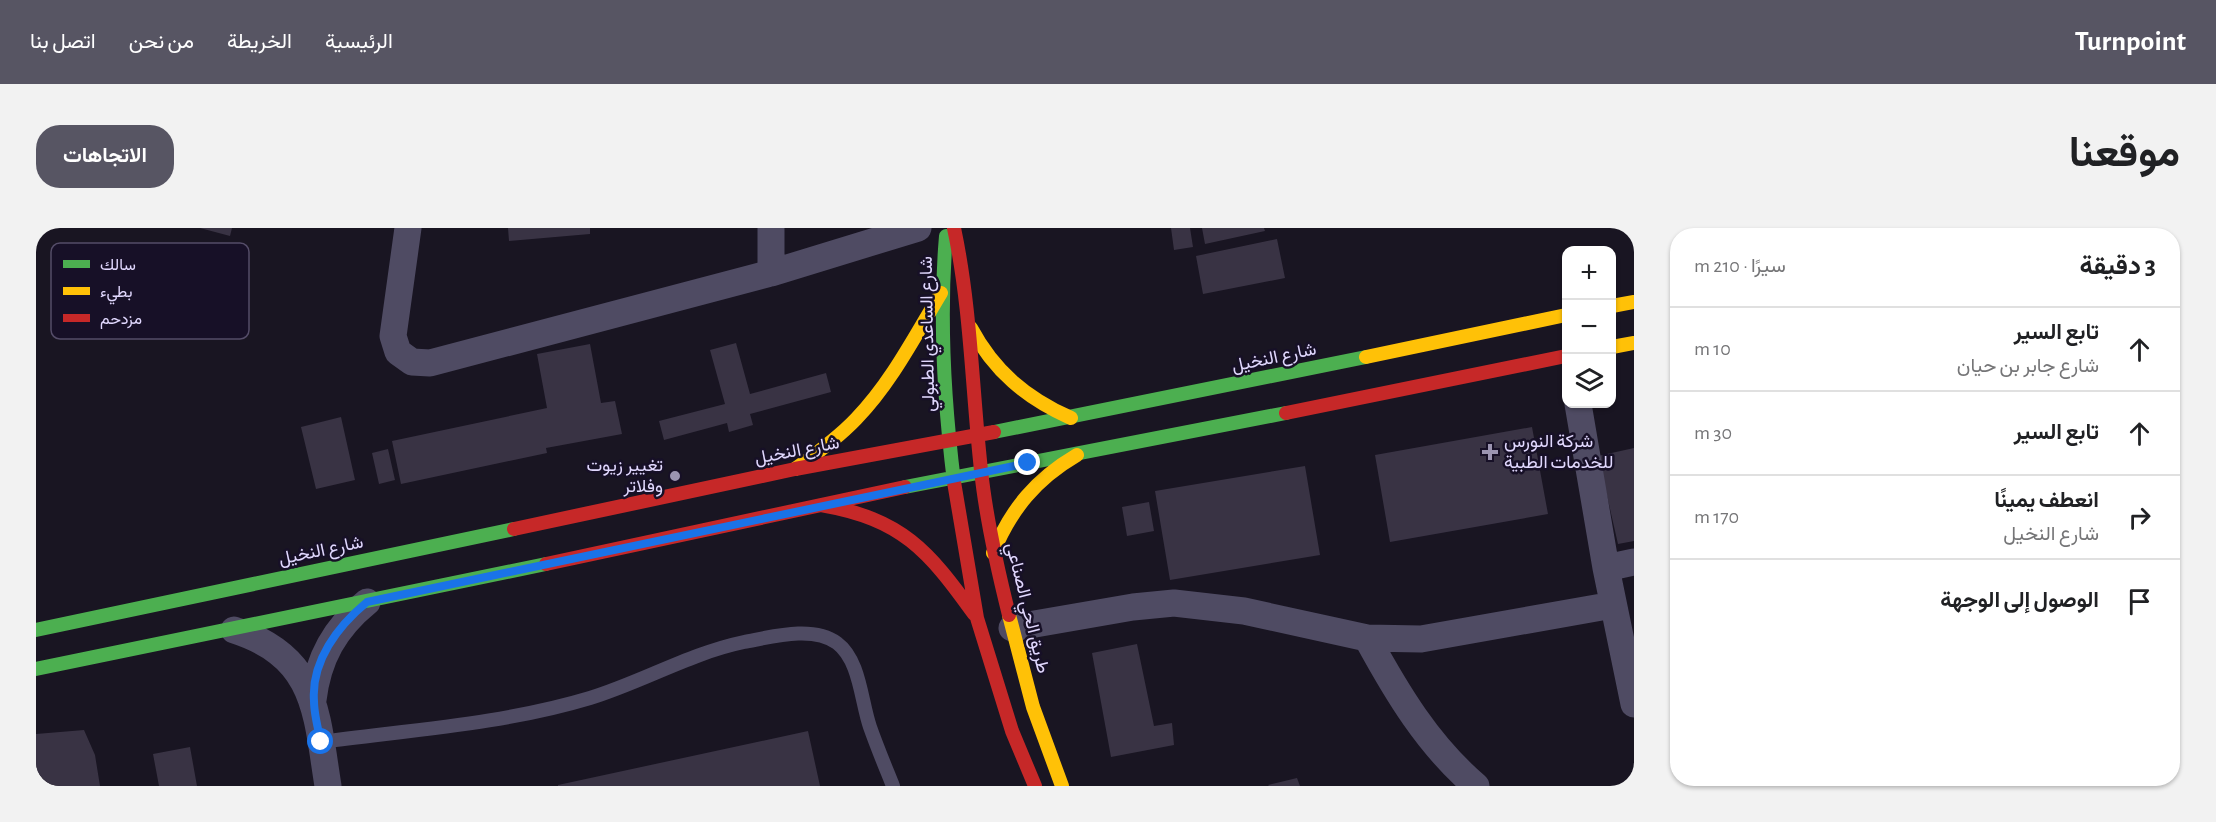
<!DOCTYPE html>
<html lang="ar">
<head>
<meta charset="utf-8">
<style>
	:root { --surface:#fff; --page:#f2f2f2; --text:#202124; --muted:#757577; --line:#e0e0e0; --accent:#575563 }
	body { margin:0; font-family:"Alegreya Sans",Vazirmatn,sans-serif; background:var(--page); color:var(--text); direction:rtl }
	.controls { position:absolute; right:18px; top:18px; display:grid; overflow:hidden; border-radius:12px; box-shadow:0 2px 4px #0004 }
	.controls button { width:54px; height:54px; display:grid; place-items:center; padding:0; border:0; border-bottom:2px solid var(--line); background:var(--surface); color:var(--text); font:30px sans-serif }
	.stop { position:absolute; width:18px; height:18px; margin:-14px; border:4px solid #1a73e8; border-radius:50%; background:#fff }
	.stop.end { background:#1a73e8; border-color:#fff; box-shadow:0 2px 6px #0008 }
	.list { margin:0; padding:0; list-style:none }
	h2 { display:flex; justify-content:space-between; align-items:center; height:78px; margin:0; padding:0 24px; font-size:26px }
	h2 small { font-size:20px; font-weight:400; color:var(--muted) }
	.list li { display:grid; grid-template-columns:39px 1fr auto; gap:18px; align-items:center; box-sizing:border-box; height:84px; padding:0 24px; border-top:2px solid var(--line) }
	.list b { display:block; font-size:22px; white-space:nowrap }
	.list p { margin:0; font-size:20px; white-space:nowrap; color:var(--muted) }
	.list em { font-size:20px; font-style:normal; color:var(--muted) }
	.icon { flex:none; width:33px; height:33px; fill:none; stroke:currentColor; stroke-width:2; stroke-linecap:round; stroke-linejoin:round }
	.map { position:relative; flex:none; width:1598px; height:558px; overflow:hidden; direction:ltr; border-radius:24px }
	header { display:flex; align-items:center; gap:36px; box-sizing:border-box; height:84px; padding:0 30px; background:var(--accent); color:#fff }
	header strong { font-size:28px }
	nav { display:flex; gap:33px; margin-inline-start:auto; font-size:21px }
	.intro { display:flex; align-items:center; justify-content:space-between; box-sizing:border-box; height:144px; padding:0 36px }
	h1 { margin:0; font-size:42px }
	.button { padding:15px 27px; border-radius:24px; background:var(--accent); color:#fff; font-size:21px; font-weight:700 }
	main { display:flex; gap:36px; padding:0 36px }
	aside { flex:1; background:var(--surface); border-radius:24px; box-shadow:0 2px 4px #0004 }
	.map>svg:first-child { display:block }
	.building { fill:#393344 }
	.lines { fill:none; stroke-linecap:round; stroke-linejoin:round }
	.lane { stroke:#4f4b63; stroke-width:14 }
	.street { stroke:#4f4b63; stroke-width:27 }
	.fast { stroke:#4caf50; stroke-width:14 }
	.slow { stroke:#ffc107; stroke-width:14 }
	.jam { stroke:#c62828; stroke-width:14 }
	.route { stroke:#1a73e8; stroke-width:8 }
	.poi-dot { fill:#9b94b1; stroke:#171027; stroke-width:2 }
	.labels { text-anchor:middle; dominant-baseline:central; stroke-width:5; stroke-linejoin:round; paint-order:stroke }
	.street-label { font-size:18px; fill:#e1d8fe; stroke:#171027 }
	.poi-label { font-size:18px; fill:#e1d8fe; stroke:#171027; text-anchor:start }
	.key { fill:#171027; stroke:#544c68; stroke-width:1.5 }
	.key-label { font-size:16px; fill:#e1d8fe }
</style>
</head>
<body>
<header>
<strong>Turnpoint</strong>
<nav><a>الرئيسية</a><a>الخريطة</a><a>من نحن</a><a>اتصل بنا</a></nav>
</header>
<div class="intro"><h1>موقعنا</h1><a class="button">الاتجاهات</a></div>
<main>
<aside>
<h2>3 دقيقة<small>سيرًا · 210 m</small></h2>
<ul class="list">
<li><svg class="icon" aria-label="ahead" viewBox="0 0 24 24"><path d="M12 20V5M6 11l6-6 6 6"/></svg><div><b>تابع السير</b><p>شارع جابر بن حيان</p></div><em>10 m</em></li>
<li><svg class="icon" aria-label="ahead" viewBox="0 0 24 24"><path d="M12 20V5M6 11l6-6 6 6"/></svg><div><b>تابع السير</b></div><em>30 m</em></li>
<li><svg class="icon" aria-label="right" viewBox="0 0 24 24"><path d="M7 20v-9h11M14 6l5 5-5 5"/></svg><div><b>انعطف يمينًا</b><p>شارع النخيل</p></div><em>170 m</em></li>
<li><svg class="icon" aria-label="arrive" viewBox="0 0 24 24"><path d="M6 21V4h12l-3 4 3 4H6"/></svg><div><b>الوصول إلى الوجهة</b></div></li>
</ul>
</aside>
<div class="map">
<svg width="1598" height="558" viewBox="0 0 1598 558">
	<rect width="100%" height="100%" fill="#191522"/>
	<!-- building -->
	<path class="building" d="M164,0H196L194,8Z
		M472,0H554V6L473,13Z
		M1135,0H1154L1157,19L1138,22Z
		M1166,0H1228L1229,3L1169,16Z
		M1241,11L1249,50L1167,66L1160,28Z
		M700,115L714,166L790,145L795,164L714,186L717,197L693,204L691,195L628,212L623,193L689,176L674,122Z
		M554,116L565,175L579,173L586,206L510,220L511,225L365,256L356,213L511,180L501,126Z
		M305,189L319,252L280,261L265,199Z
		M1496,199L1512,286L1354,314L1339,227Z
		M1598,220V313L1582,316L1562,228Z
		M352,221L359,252L343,256L336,225Z
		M1269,238L1284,327L1134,352L1119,263Z
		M1113,274L1118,303L1091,308L1086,279Z
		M1101,416L1118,498L1136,495L1138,517L1075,529L1056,425Z
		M48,502L59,527L64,558H0V506Z
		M772,503L784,558H522V557Z
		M154,519L161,558H123L117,526Z
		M1261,550L1264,558H1233L1232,557Z"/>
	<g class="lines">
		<!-- lane -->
		<path class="lane" d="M285,514C374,502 468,496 554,470C606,454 655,425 708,414C735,409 777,397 801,415C824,432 825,473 834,499C841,519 849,538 857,558"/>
		<!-- street -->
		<path class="street" d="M372,0L357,108L362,124L376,134L394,135L735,45L882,0
			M735,45V0
			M1542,176L1570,340L1598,476
			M1570,340L1598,334
			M976,400L1097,379L1138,375L1208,383L1331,410L1385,411L1577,377
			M198,402C281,429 280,483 292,558
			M1331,410C1361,465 1392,517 1440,558
			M277,472C282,430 299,400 331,374"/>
		<!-- fast -->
		<path class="fast" d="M910,8C903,90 908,173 918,254
			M958,204L1330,129
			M869,259L1250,185
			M0,402L478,301
			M0,441L510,336"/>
		<!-- slow -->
		<path class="slow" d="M1576,78L1598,74
			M935,100C958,143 990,170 1035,190
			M1576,119L1598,115
			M1330,129L1530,87
			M759,241C780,226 802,210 820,191C855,155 879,108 905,65
			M957,325C975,281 1000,251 1041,227
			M973,387L997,479L1026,558"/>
		<!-- jam -->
		<path class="jam" d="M918,0C935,80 936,161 945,242C950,291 961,339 973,387
			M1250,185L1530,128
			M918,254L941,390L976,503L999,558
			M785,277C866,291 892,322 938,386
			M478,301L759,241L958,204
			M510,336L869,259"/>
	</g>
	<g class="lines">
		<!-- route -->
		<path class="route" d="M285,514C282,501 278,486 278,473C275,433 302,398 331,374L992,235"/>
	</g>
	<!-- markers -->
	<g class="poi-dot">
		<path d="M1451 215h6v6h6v6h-6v6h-6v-6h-6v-6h6z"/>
		<circle cx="639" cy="248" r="6"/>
	</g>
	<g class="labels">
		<!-- street labels -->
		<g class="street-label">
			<text transform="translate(892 106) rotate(-91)">شارع الساعدي الطبولي</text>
			<text transform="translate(1238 130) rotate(-12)">شارع النخيل</text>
			<text transform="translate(761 223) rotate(-11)">شارع النخيل</text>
			<text transform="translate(285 323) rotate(-12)">شارع النخيل</text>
			<text transform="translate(991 380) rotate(76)">طريق الحي الصناعي</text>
		</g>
		<!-- poi labels -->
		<g class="poi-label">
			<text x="1468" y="214">شركة النورس<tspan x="1468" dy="21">للخدمات الطبية</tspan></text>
			<text x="627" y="238" text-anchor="end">تغيير زيوت<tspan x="627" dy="21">وفلاتر</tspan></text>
		</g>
	</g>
	<!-- legend -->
	<rect x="15" y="15" width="198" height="96" rx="9" class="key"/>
	<rect x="27" y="32" width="27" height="8" fill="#4caf50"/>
	<rect x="27" y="59" width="27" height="8" fill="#ffc107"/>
	<rect x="27" y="86" width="27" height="8" fill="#c62828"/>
	<g class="key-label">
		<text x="64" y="42">سالك</text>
		<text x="64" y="69">بطيء</text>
		<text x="64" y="96">مزدحم</text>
	</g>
</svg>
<div class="controls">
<button>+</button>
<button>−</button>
<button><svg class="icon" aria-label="layers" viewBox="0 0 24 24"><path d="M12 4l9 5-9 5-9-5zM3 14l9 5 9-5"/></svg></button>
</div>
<div class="stop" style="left:285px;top:514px"></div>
<div class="stop end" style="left:992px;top:235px"></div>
</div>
</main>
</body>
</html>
